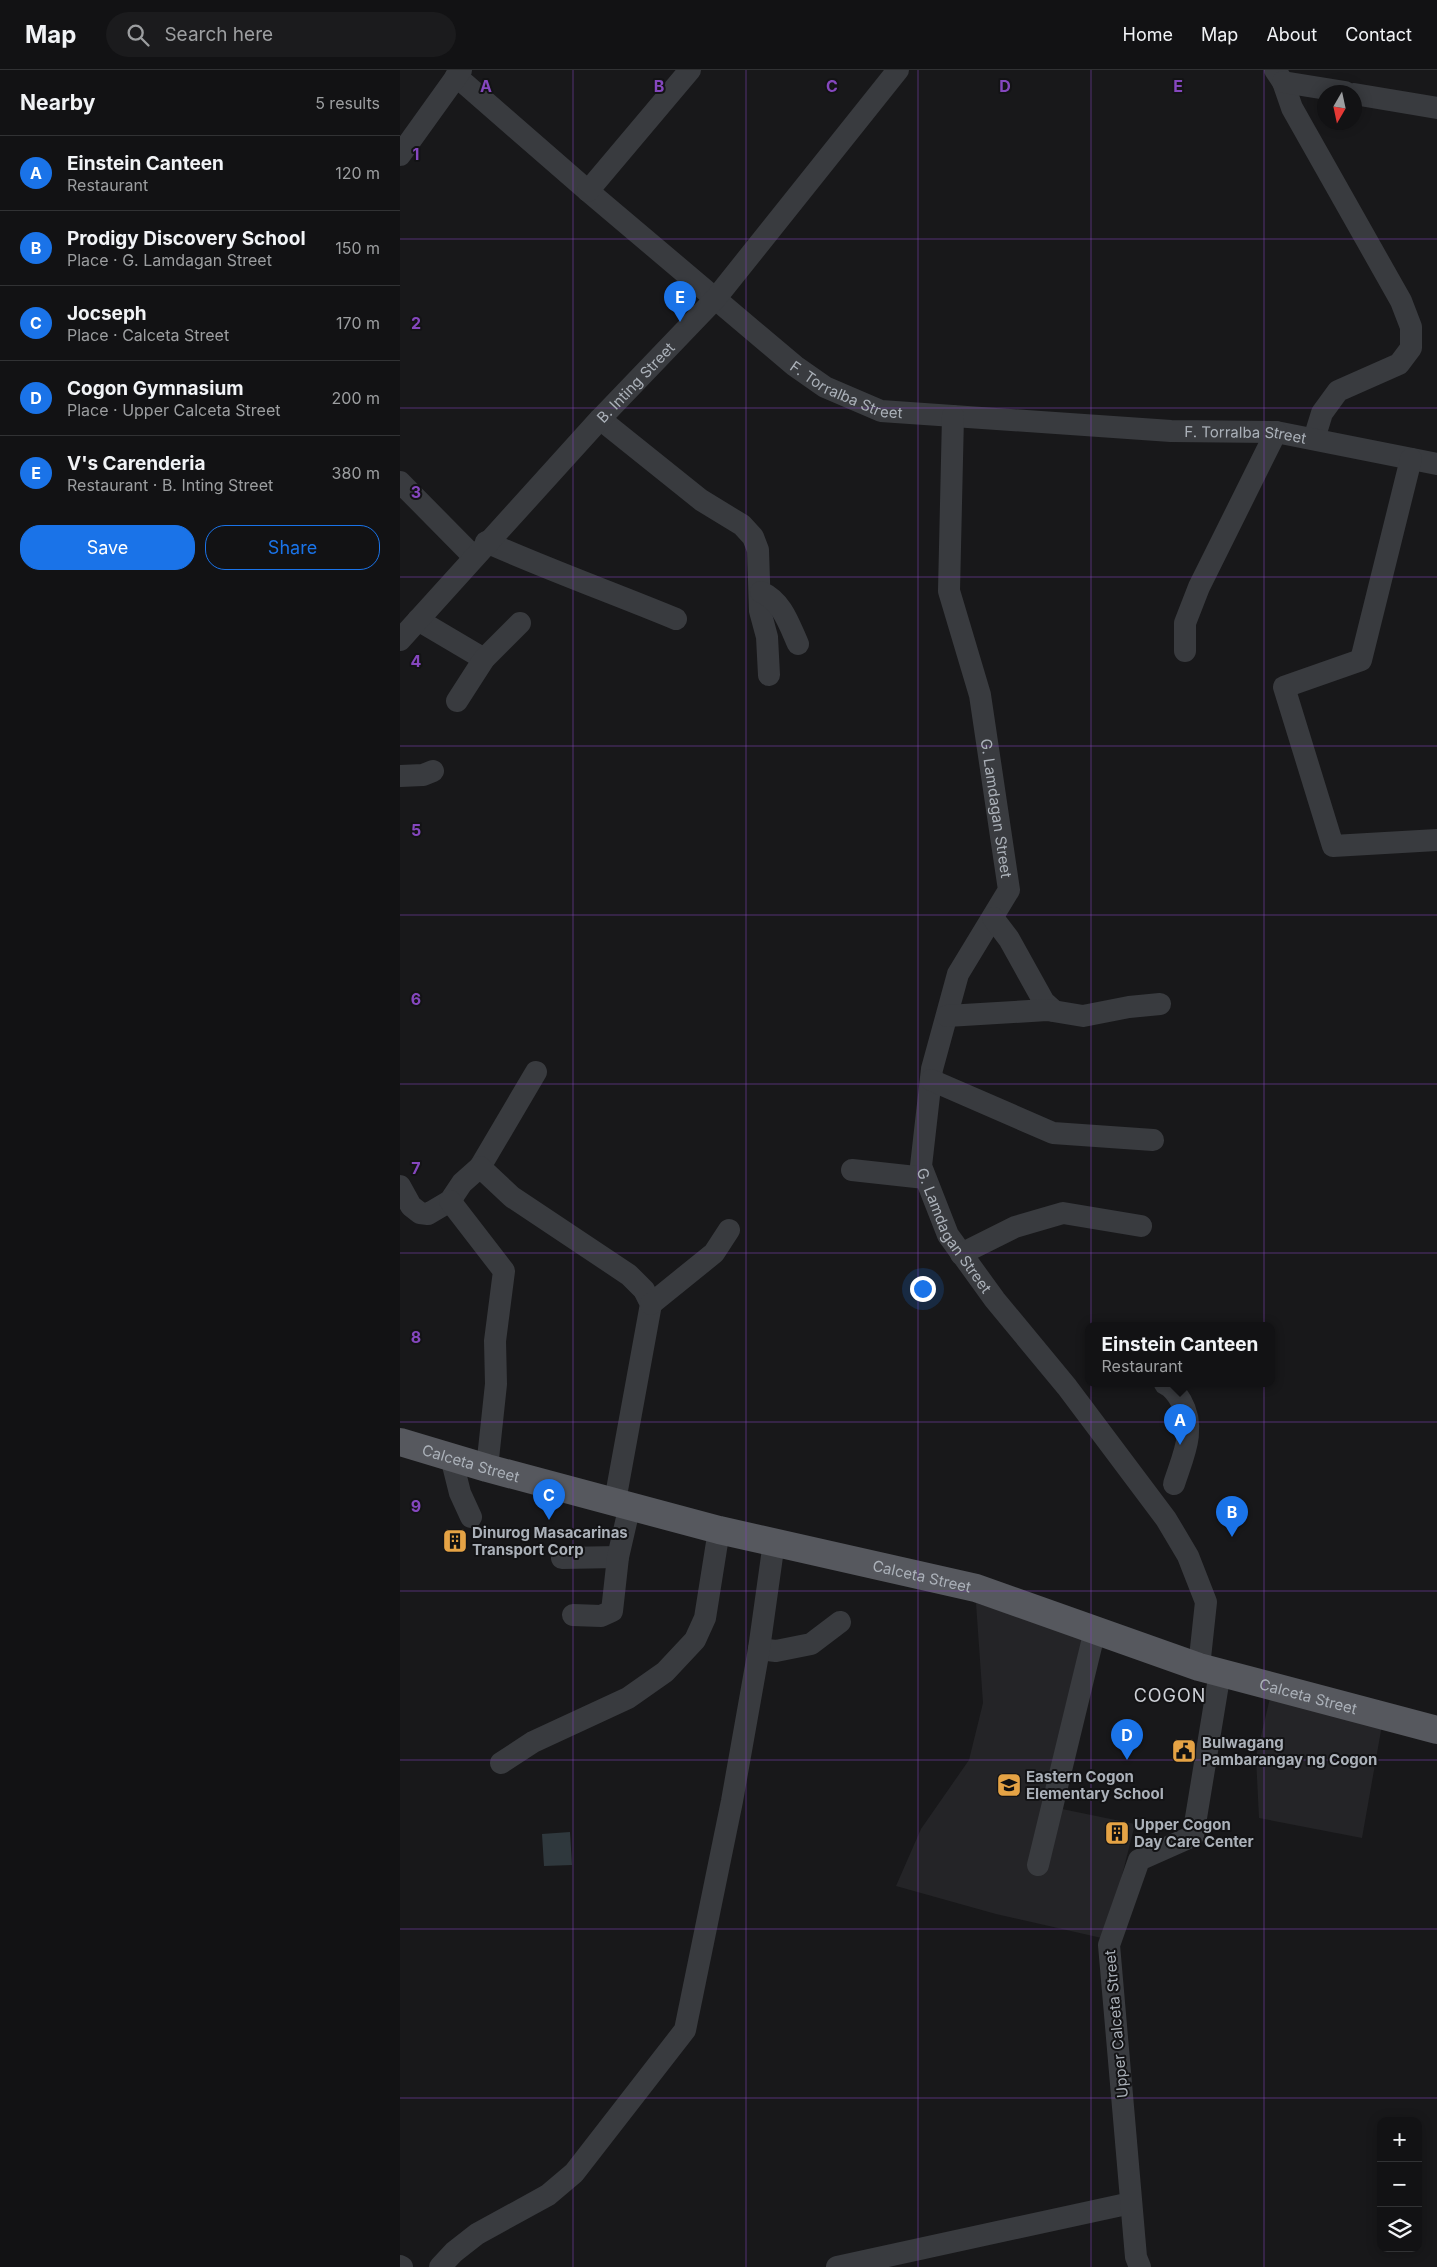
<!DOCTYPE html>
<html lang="en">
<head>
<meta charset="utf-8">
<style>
	:root { --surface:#121214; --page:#1b1b1d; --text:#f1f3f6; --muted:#9c9ea0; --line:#313234; --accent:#1a73e8 }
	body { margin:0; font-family:Inter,sans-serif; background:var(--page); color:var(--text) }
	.controls { position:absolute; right:15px; bottom:15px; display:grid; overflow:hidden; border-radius:10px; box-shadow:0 2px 12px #0003 }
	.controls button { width:45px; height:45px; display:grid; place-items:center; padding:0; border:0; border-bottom:1px solid var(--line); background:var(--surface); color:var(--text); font:25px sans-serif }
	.compass { position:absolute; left:917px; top:15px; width:45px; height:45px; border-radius:50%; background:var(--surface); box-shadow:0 2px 12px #0003; rotate:189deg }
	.you { position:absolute; left:522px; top:1218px; width:18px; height:18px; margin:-12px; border:4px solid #fff; border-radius:50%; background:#1a73e8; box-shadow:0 0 0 8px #1a73e833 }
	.badge { display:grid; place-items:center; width:32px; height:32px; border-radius:50%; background:var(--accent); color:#fff; font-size:16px; font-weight:700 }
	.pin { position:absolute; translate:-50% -41px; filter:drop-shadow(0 1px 2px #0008) }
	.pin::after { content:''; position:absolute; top:26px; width:18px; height:15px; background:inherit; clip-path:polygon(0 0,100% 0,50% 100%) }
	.popup { position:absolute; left:685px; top:1252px; width:190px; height:65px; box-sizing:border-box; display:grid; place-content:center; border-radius:10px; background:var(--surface); filter:drop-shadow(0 1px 4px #0005); font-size:16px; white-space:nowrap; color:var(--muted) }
	.popup b { font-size:19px; color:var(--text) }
	.popup::after { content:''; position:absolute; left:50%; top:100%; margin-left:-10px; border:10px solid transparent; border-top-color:var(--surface) }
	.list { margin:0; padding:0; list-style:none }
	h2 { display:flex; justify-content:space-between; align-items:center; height:65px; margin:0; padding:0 20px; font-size:21px }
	h2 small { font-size:16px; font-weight:400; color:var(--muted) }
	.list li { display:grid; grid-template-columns:32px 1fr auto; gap:15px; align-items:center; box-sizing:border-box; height:75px; padding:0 20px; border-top:1px solid var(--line) }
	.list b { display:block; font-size:19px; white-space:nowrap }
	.list p { margin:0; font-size:16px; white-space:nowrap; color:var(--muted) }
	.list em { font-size:16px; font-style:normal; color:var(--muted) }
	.actions { display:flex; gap:10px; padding:15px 20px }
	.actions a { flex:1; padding:11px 0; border:1px solid var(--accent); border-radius:20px; text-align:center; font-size:18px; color:var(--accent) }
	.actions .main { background:var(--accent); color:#fff }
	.icon { flex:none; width:28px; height:28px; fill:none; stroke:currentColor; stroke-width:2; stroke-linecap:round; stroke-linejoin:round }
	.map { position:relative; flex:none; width:1037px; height:2197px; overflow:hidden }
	header { display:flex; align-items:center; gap:30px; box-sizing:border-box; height:70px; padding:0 25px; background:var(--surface); border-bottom:1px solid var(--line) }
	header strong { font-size:24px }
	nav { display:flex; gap:28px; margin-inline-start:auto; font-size:18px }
	.search { width:350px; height:45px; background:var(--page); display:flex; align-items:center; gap:12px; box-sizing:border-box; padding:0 18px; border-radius:28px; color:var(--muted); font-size:19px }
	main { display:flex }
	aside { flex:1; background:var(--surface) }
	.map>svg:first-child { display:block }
	.built { fill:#242427 }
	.water { fill:#2f383d }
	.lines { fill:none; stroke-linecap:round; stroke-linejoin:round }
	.minor { stroke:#393b3f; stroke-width:22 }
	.major { stroke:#56585e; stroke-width:28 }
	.grid { fill:none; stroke:#8547be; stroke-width:1; stroke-opacity:0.55 }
	.labels { text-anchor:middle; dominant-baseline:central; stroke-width:4; stroke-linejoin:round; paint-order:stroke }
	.street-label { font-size:15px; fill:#abb1b9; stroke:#131315 }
	.poi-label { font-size:15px; font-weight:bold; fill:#abb1b9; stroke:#131315; text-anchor:start }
	.quarter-label { font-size:18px; letter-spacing:1px; fill:#cccfd5; stroke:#131315 }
	.grid-label { font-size:16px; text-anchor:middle; font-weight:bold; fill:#8547be; stroke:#131315; stroke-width:4; stroke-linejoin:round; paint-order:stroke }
</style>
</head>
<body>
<header>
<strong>Map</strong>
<div class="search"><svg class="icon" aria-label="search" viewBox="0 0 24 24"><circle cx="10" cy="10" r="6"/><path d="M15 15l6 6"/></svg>Search here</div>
<nav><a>Home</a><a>Map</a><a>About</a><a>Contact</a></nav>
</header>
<main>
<aside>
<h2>Nearby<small>5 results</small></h2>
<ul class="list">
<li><span class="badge">A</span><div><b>Einstein Canteen</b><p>Restaurant</p></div><em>120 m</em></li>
<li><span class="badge">B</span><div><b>Prodigy Discovery School</b><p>Place · G. Lamdagan Street</p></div><em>150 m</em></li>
<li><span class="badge">C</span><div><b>Jocseph</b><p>Place · Calceta Street</p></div><em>170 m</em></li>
<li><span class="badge">D</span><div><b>Cogon Gymnasium</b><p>Place · Upper Calceta Street</p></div><em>200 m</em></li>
<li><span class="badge">E</span><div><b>V's Carenderia</b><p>Restaurant · B. Inting Street</p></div><em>380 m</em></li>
</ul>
<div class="actions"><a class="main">Save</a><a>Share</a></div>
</aside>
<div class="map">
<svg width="1037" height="2197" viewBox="0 0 1037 2197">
	<rect width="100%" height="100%" fill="#18181a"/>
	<!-- built -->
	<path class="built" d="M576,1533L700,1573L662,1739L735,1754L706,1869L596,1844L496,1816L521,1759L569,1690L583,1633Z
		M870,1628L982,1655L962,1768L859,1748L856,1687Z"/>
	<!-- water -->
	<path class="water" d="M170,1762L172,1795L144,1796L142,1764Z"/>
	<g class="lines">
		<!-- minor -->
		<g class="minor">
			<path d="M875,0L883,12L892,38L1001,231L1011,257V278L999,294L938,321L922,343L914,369"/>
			<path id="s1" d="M56,6L188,121L395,296L425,317L481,341L771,361L876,362L1037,394"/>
			<path d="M883,12L945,22"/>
			<path d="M954,24L1037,38"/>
			<path d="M0,85L61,0"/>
			<path d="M188,121L290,0"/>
			<path id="s2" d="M553,346L549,521L580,625L609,820L558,904L532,999L521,1096L548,1165L595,1230L667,1317L766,1449L788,1486L806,1532L799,1597"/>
			<path d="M200,349L301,430L342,455L353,467L358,480L360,541L367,567L369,605"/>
			<path d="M1011,389L961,590L884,617L933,776L1037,770"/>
			<path d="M0,412L74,487"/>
			<path d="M86,472C149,500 213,523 276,549"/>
			<path d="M361,522C382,531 389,554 398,574"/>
			<path d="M18,550L84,589"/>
			<path id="s3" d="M0,570L200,349L316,228L498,0"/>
			<path d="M785,581V553L799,517L876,362"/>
			<path d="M57,631L84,589L120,553"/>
			<path d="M0,706L23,705L33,701"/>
			<path d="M593,848L609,869L644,932L654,941"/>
			<path d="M547,946L647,940L683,946L729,937L760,934"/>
			<path d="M531,1010L653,1063L753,1070"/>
			<path d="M80,1097L136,1002"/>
			<path d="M452,1100L525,1108"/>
			<path d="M0,1116L11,1136L20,1143L28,1144L50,1131L62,1113L80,1097L112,1127L229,1205L244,1220L251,1234L215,1431"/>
			<path d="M50,1131L104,1201L95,1271L96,1314L87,1398"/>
			<path d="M561,1184L615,1157L663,1143L741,1156"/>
			<path d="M251,1234L314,1183L329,1160"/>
			<path d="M765,1314C772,1317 777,1324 781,1331C797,1359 783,1386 774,1414"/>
			<path d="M51,1387L60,1423L71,1447"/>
			<path d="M162,1488L218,1487"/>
			<path d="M173,1545L201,1546L212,1541L218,1487L230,1435"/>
			<path d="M359,1579L376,1581L411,1574L440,1552"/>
			<path d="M101,1693L133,1672L228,1628L265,1602L295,1570L305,1548L319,1460"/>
			<path d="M638,1795L695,1560"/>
			<path d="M0,2196L2,2197"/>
			<path d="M40,2197L54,2182L77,2164L148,2125L174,2103L285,1960L332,1731L359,1579L374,1472"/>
			<path d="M437,2197L731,2133"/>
			<path d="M740,2197L736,2187L709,1875L739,1790L793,1766L820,1602"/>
		</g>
		<!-- major -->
		<path class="major" id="s4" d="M0,1372L87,1398L319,1460L576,1518L799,1597L1037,1660"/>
	</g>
	<!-- grid -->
	<path class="grid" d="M173,0V2197M346,0V2197M518,0V2197M691,0V2197M864,0V2197M0,169H1037M0,338H1037M0,507H1037M0,676H1037M0,845H1037M0,1014H1037M0,1183H1037M0,1352H1037M0,1521H1037M0,1690H1037M0,1859H1037M0,2028H1037"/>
	<!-- icons -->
	<defs>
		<symbol id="building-square" viewBox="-11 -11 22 22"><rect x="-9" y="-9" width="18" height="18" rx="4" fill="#e5a345" stroke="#131315"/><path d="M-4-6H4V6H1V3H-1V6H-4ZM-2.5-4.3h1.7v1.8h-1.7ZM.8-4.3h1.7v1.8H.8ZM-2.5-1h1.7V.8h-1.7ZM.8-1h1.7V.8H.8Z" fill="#111"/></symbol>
		<symbol id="civic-square" viewBox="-11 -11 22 22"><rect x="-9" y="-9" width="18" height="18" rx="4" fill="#e5a345" stroke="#131315"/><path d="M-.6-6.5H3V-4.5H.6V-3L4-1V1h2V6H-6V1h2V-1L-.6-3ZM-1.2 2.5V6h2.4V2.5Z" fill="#111"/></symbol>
		<symbol id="school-square" viewBox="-11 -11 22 22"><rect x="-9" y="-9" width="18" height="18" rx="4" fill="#e5a345" stroke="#131315"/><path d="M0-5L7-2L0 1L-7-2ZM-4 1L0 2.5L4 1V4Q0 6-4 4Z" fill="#111"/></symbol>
	</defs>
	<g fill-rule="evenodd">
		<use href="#building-square" x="41" y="1457" width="28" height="28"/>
		<use href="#civic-square" x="770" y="1667" width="28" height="28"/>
		<use href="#school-square" x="595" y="1701" width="28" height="28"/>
		<use href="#building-square" x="703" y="1749" width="28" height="28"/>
	</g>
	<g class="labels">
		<!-- street labels -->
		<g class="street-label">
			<text stroke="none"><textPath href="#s3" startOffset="349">B. Inting Street</textPath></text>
			<text stroke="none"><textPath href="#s1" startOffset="504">F. Torralba Street</textPath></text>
			<text stroke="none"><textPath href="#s1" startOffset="909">F. Torralba Street</textPath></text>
			<text stroke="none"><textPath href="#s2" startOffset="398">G. Lamdagan Street</textPath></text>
			<text stroke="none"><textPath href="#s2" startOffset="848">G. Lamdagan Street</textPath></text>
			<text stroke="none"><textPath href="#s4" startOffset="74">Calceta Street</textPath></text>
			<text stroke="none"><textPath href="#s4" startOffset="539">Calceta Street</textPath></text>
			<text stroke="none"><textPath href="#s4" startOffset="944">Calceta Street</textPath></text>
			<text transform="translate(716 1954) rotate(-95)">Upper Calceta Street</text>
		</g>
		<!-- poi labels -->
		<g class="poi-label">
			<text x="72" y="1462">Dinurog Masacarinas<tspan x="72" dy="17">Transport Corp</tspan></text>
			<text x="802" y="1672">Bulwagang<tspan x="802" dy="17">Pambarangay ng Cogon</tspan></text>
			<text x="626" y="1706">Eastern Cogon<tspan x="626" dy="17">Elementary School</tspan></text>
			<text x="734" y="1754">Upper Cogon<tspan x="734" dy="17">Day Care Center</tspan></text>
		</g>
		<!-- quarter labels -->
		<g class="quarter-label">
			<text x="770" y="1625">COGON</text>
		</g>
	</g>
	<g class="grid-label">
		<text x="86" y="22">A</text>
		<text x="259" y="22">B</text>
		<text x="432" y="22">C</text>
		<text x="605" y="22">D</text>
		<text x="778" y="22">E</text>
		<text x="16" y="90">1</text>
		<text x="16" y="259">2</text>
		<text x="16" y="428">3</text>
		<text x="16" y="597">4</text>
		<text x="16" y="766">5</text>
		<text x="16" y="935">6</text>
		<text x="16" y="1104">7</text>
		<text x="16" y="1273">8</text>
		<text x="16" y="1442">9</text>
	</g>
</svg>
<div class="controls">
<button>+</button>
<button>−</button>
<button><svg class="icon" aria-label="layers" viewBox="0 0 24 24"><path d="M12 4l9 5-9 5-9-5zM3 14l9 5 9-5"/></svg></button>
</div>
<svg class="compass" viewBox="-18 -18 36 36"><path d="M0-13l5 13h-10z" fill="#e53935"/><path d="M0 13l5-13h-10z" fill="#9c9ea0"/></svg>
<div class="you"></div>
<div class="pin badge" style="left:780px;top:1375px">A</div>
<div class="popup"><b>Einstein Canteen</b>Restaurant</div>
<div class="pin badge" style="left:832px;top:1467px">B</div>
<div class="pin badge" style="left:149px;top:1450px">C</div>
<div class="pin badge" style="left:727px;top:1690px">D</div>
<div class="pin badge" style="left:280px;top:252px">E</div>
</div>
</main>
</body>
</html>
